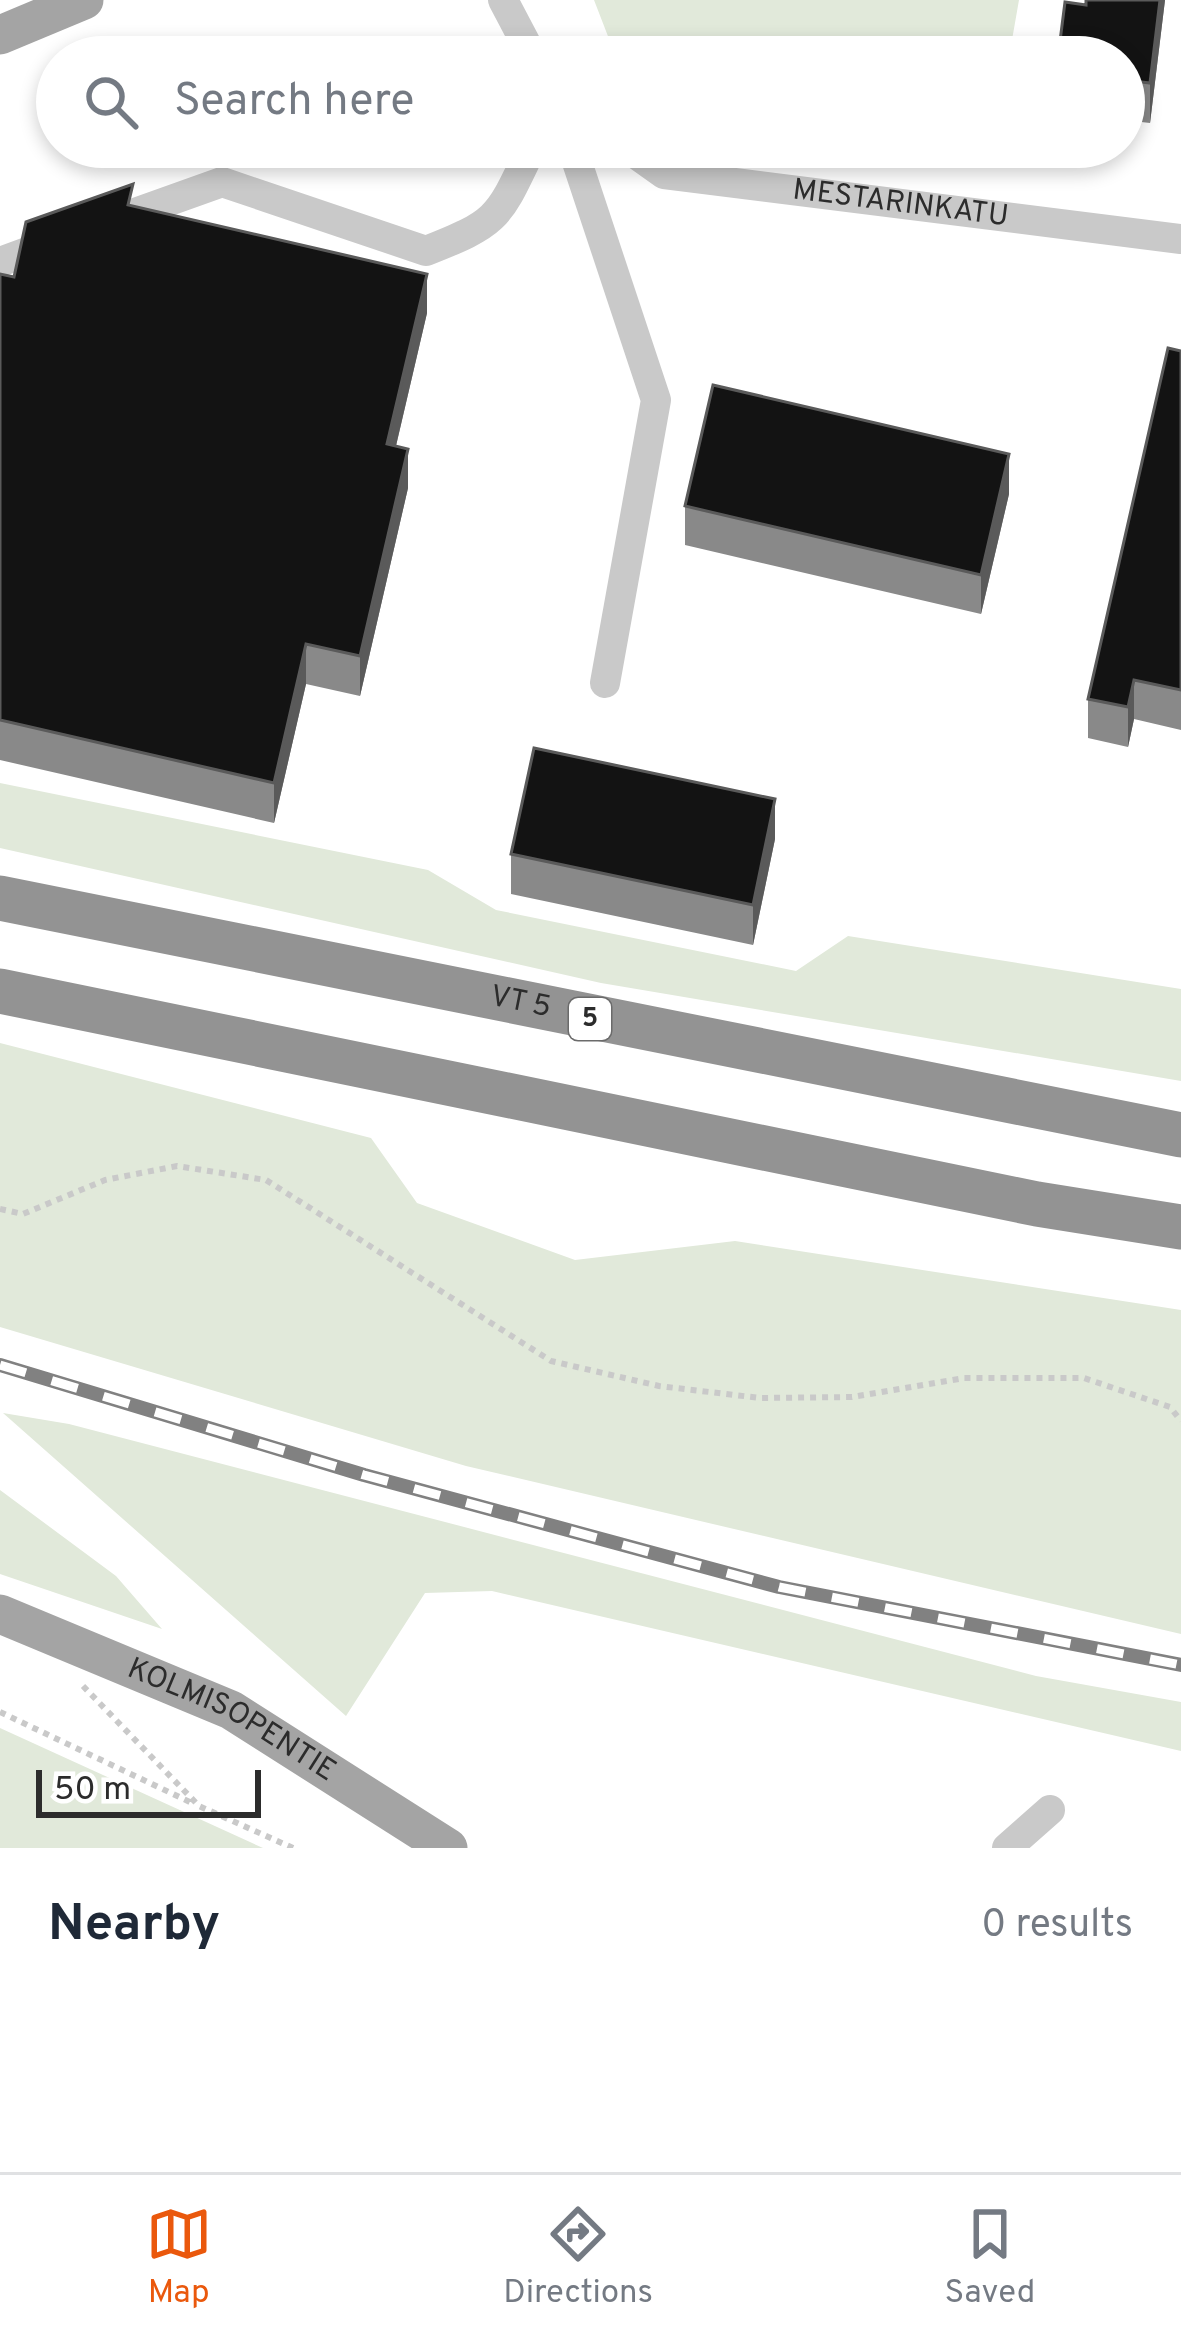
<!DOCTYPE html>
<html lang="en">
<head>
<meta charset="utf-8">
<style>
	:root { --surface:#fff; --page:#f2f2f3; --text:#1f2937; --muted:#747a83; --line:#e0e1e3; --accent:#ea580c }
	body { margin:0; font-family:Overpass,sans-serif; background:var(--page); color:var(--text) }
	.scale { position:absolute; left:36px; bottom:30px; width:225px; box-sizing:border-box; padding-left:12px; border:6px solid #2c2c2c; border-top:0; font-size:33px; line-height:42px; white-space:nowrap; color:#2c2c2c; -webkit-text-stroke:9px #fff; paint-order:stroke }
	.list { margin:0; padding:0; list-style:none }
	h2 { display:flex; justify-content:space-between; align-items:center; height:156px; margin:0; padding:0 48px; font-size:51px }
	h2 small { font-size:39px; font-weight:400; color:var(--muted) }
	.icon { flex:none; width:66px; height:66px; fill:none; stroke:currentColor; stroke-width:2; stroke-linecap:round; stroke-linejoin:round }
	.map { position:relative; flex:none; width:1181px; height:1848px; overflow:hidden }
	.search { position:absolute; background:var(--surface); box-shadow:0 6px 18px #0003; left:36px; right:36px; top:36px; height:132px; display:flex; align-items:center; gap:30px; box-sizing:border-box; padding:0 42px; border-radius:66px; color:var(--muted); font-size:45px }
	.sheet { height:324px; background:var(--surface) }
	nav { display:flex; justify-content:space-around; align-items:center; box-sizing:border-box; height:168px; border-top:3px solid var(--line); background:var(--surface); font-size:33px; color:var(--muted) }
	nav a { display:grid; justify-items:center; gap:6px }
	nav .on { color:var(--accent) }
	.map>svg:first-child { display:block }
	.green { fill:#e1e9da }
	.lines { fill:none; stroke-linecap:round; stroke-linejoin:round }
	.path { stroke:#c9c9c9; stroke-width:6; stroke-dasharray:6 6; stroke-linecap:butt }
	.minor { stroke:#c9c9c9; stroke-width:30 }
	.major { stroke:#a4a4a4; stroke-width:39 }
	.highway { stroke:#939393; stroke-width:45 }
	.rail-casing { stroke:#818181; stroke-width:14 }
	.rail { stroke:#fff; stroke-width:9; stroke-dasharray:27; stroke-linecap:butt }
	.wall { fill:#898989 }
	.shaded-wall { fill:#5a5a5a }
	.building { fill:#131313; stroke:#5a5a5a; stroke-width:3 }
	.labels { text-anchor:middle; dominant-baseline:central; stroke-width:12; stroke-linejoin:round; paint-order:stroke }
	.shield { fill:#fff; stroke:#6b6b6b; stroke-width:3 }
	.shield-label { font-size:27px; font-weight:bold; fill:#2c2c2c }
	.street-label { font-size:30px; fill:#2c2c2c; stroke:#fff }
</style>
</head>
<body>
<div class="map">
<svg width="1181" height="1848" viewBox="0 0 1181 1848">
	<rect width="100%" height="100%" fill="#fff"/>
	<!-- green -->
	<path class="green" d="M594,0H1019L1009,57H616Z
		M840,147H994L991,166Z
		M0,783L428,870L496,910L796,971L848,936L1181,989V1081L601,983L0,848Z
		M0,1043L371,1138L417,1203L575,1260L735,1241L1181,1310V1634L466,1466L0,1327Z
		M3,1413L69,1424L1036,1676L1181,1702V1751L492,1591L425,1593L346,1716Z
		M0,1490L116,1576L162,1629L0,1574Z
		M0,1728L263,1848H0Z"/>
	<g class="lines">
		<!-- path -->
		<path class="path" d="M0,1209L23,1214L105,1180L177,1166L266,1180L551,1361L659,1386L760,1398L852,1397L964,1378H1084L1170,1407L1181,1421
			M83,1686L199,1806L293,1848
			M0,1712L192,1803"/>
		<!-- minor -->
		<g class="minor">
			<path d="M503,0L533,57"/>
			<path d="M572,147L656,400L605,683"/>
			<path id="s1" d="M626,147L664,174L1181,239"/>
			<path d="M110,222L222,182L426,251C500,222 498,218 532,147"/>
			<path d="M0,262L54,242"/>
			<path d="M1007,1848L1050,1810"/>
		</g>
		<!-- major -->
		<g class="major">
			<path d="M0,35L84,0"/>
			<path id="s2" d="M0,1614L231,1710L448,1848"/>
		</g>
		<!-- highway -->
		<g class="highway">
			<path id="s3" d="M0,898L1181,1135"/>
			<path d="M0,991L1037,1204L1181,1227"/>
		</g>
		<defs>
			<path id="rail" d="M0,1365L364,1475L779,1587L1181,1665"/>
		</defs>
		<!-- rail casing -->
		<use href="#rail" class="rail-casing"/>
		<!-- rail -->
		<use href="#rail" class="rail"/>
	</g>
	<!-- wall -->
	<path class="wall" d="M1165,0L1150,123L1124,120V57L1086,5Z
		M133,206L427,313L396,446L408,488L360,696L306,684L274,823L0,760V274L14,277Z
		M1181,351V730L1134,719L1128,747L1088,738V699Z
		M1009,494L981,614L685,545V506Z
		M775,839L753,945L511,894V854Z"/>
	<!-- shaded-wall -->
	<path class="shaded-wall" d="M1160,0H1165L1150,123V83Z
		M427,274V313L387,484V444Z
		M408,449V488L360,696V656Z
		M1009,454V494L981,614V575Z
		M306,644V684L274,823V783Z
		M1134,680V719L1128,747V707Z
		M775,799V839L753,945V905Z"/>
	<!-- building -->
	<path class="building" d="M1086,0H1160L1150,83L1124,80V57H1058L1065,2L1086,5Z
		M133,184L128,205L427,274L387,444L408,449L360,656L306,644L274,783L0,720V274L14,277L26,222Z
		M1168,348L1181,351V690L1134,680L1128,707L1088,699Z
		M713,385L1009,454L981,575L685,506Z
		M534,748L775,799L753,905L511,854Z"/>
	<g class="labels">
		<!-- shield labels -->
		<rect class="shield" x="569" y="998" width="42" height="42" rx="9"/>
		<g class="shield-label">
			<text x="590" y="1019">5</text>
		</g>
		<!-- street labels -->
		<g class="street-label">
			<text stroke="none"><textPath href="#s1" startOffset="285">MESTARINKATU</textPath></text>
			<text stroke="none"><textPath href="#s3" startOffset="531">VT 5</textPath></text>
			<text stroke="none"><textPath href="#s2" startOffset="255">KOLMISOPENTIE</textPath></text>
		</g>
	</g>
</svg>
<div class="scale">50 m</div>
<div class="search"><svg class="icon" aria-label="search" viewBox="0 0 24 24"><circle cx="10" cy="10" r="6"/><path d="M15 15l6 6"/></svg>Search here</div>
</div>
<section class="sheet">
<h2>Nearby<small>0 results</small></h2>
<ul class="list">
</ul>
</section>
<nav>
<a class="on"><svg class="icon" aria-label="map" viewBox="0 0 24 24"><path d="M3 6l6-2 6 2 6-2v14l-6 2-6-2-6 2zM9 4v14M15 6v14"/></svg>Map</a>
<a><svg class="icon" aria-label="directions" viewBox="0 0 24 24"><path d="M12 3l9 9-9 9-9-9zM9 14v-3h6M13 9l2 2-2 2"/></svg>Directions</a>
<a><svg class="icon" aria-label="saved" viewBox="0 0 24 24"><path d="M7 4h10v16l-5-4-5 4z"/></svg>Saved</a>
</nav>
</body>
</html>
